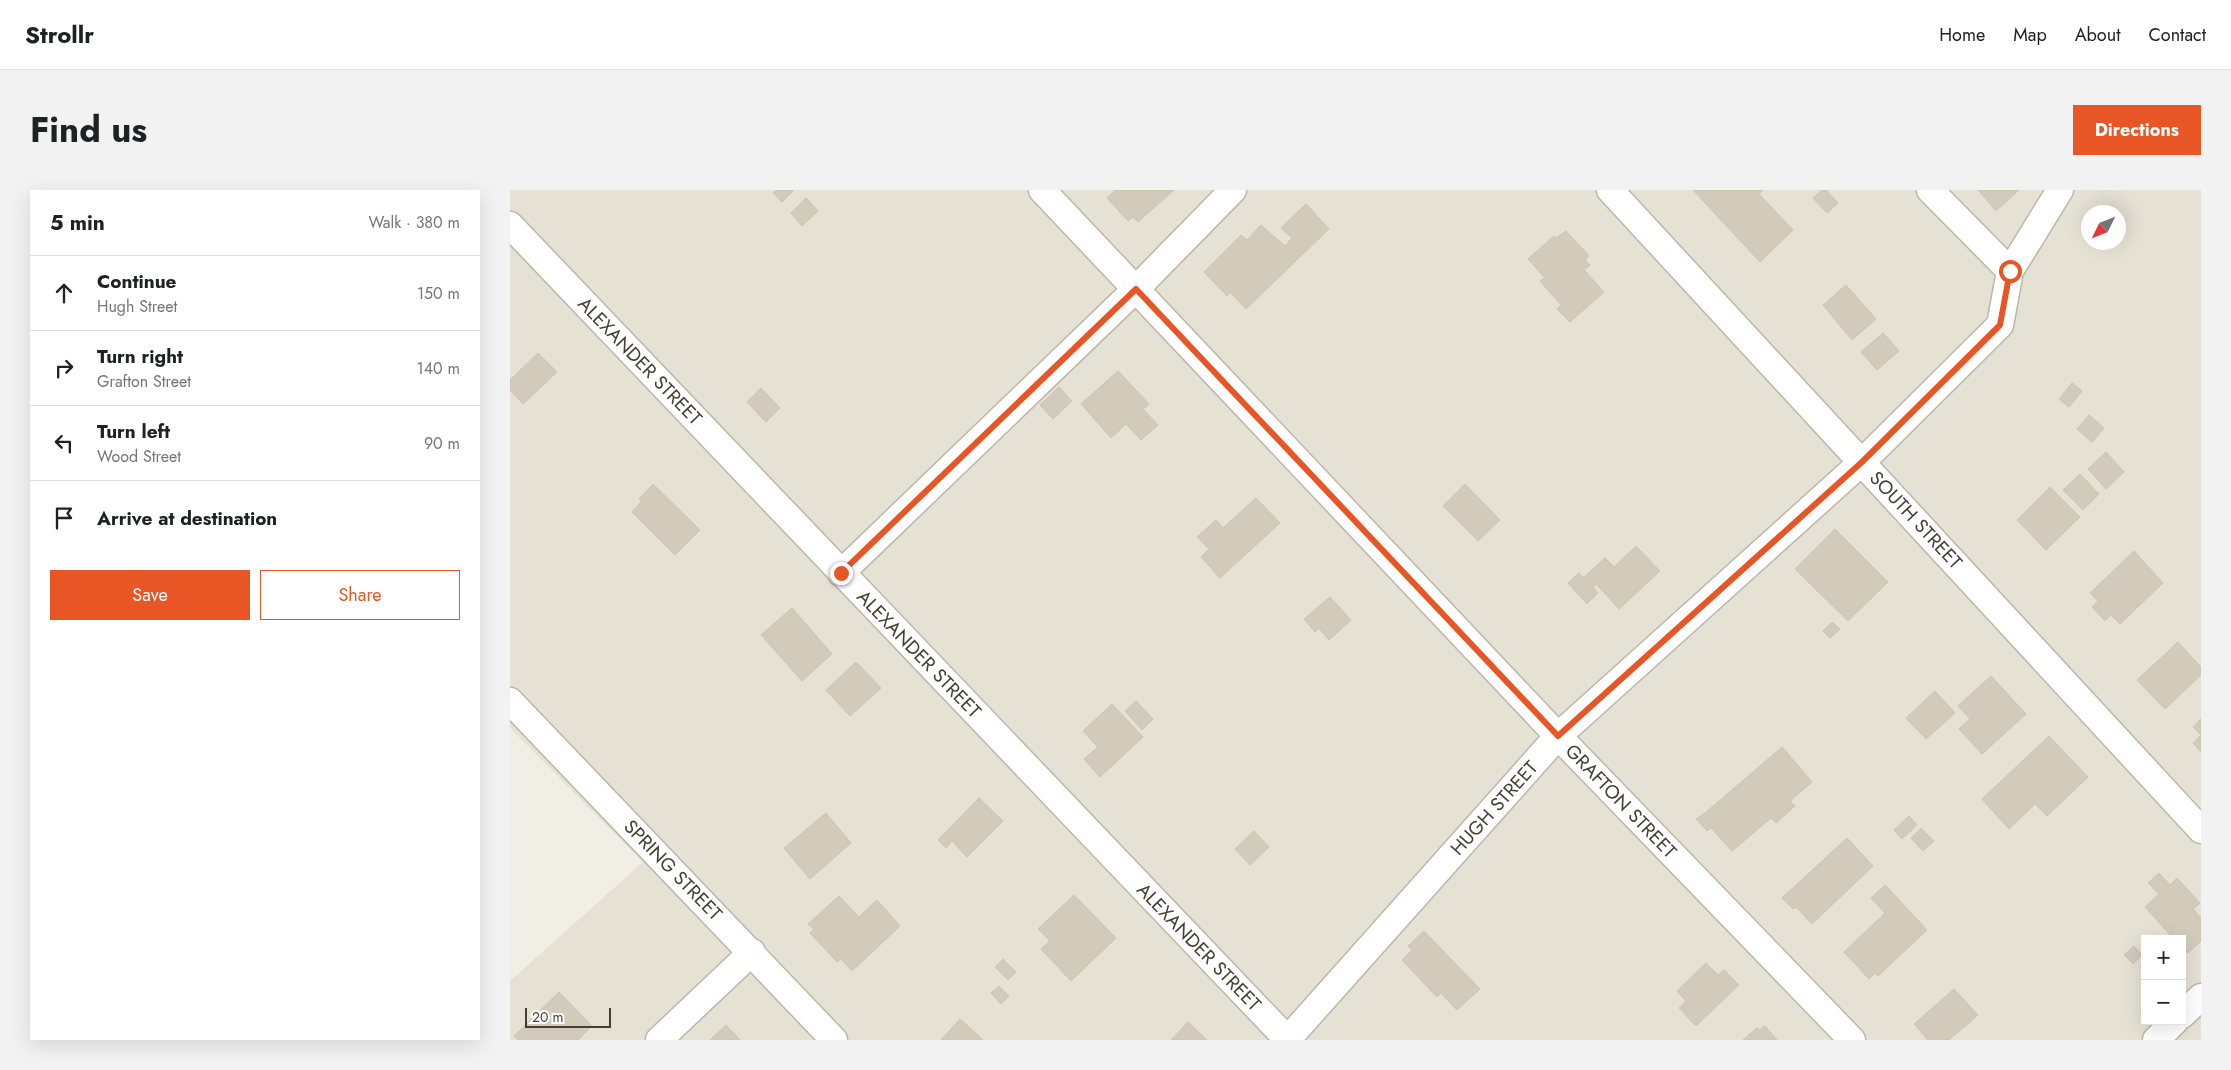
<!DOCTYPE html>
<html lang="en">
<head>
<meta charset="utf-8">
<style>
	:root { --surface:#fff; --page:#f2f2f2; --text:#202124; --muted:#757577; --line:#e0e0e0; --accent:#e85625 }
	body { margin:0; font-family:Jost,sans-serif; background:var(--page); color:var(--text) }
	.controls { position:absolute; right:15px; bottom:15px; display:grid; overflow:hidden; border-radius:0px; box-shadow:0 5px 20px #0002 }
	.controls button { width:45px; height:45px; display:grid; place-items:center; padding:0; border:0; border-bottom:1px solid var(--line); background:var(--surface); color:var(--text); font:25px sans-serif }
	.compass { position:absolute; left:1571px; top:15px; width:45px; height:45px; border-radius:50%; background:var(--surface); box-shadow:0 5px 20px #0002; rotate:227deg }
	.scale { position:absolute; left:15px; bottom:12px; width:86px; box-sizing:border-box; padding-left:5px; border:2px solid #433f35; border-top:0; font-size:14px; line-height:18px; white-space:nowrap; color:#433f35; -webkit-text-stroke:4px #fff; paint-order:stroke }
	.stop { position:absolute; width:15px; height:15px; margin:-11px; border:4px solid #e85625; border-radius:50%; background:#fff }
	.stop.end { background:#e85625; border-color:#fff; box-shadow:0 1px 5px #0008 }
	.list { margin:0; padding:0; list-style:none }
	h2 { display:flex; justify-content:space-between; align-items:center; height:65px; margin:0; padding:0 20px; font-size:21px }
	h2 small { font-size:16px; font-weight:400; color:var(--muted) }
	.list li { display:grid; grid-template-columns:32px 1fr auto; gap:15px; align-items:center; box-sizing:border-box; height:75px; padding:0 20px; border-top:1px solid var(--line) }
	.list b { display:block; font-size:19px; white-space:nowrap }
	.list p { margin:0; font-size:16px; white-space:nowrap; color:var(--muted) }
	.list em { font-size:16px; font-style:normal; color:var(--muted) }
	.actions { display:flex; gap:10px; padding:15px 20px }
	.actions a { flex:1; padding:11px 0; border:1px solid var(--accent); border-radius:0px; text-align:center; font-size:18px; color:var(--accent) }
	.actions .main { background:var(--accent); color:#fff }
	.icon { flex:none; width:28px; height:28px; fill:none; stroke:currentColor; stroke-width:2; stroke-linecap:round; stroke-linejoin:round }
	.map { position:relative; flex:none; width:1691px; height:850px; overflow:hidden; border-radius:0px }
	header { display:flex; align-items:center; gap:30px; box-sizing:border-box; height:70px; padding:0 25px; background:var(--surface); border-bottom:1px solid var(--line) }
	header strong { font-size:24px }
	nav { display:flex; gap:28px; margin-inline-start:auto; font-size:18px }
	.intro { display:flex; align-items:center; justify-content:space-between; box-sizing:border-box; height:120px; padding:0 30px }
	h1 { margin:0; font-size:35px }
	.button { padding:12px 22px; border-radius:0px; background:var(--accent); color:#fff; font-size:18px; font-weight:700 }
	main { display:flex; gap:30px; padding:0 30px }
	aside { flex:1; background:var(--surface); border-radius:0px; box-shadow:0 5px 20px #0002 }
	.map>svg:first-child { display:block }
	.residential { fill:#e5e1d4; fill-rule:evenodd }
	.building { fill:#d2cbbc; stroke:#ccc4af }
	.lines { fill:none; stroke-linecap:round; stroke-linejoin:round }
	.minor-casing { stroke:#bcb7a9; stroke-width:29 }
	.minor { stroke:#fff; stroke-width:26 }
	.route { stroke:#e85625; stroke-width:6 }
	.labels { text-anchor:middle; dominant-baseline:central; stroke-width:4.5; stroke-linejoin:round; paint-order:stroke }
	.street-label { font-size:19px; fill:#433f35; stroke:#fff }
</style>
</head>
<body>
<header>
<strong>Strollr</strong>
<nav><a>Home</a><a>Map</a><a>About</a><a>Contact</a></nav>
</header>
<div class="intro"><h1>Find us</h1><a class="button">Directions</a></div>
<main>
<aside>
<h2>5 min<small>Walk · 380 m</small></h2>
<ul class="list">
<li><svg class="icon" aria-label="ahead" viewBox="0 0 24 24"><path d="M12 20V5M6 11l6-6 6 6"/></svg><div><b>Continue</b><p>Hugh Street</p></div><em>150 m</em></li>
<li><svg class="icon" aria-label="right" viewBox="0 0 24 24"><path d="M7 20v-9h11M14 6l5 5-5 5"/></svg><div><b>Turn right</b><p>Grafton Street</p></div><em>140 m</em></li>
<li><svg class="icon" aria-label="left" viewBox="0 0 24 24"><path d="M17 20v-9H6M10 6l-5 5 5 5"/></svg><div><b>Turn left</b><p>Wood Street</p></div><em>90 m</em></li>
<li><svg class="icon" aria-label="arrive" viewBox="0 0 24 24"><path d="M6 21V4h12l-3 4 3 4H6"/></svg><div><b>Arrive at destination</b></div></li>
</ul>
<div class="actions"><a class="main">Save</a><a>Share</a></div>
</aside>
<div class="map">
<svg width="1691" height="850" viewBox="0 0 1691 850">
	<rect width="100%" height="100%" fill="#f1efe5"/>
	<!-- residential -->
	<path class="residential" d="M0,0H1691V850H0V791L133,672L0,538ZM1578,22H1608V52H1578ZM1635,749H1672V831H1635Z"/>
	<!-- building -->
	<path class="building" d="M266,0H284L272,12L263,3Z
		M605,0H664L628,32L623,27L618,31L597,8Z
		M1183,0H1253L1249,4L1283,40L1250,72Z
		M1312,0H1316L1328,13L1317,23L1303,8Z
		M1468,0H1509L1486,21Z
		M296,8L308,21L292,36L281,23Z
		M796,14L819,39L736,119L720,102L717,106L694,82L731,45L737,50L751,35L775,56L782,48L771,38Z
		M1056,41L1079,66L1075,70L1080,75L1074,80L1094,102L1060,132L1047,119L1051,115L1030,91L1035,88L1018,69L1044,46L1046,48Z
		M1336,95L1366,129L1342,150L1313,115Z
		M1373,143L1389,161L1367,180L1351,162Z
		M28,163L47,182L13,214L0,200V190Z
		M608,181L639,214L633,219L648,235L631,250L616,234L601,248L571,214Z
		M1562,193L1572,201L1559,217L1549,209Z
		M549,197L562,211L543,229L530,215Z
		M251,198L270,218L256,232L237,212Z
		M1579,225L1594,238L1582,252L1567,239Z
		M1596,262L1614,282L1596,299L1578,279Z
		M1570,284L1589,304L1573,320L1553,300Z
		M143,294L190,340L165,365L122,322L132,311L129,309Z
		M955,294L990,330L968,351L933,316Z
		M1540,297L1570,327L1536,360L1507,330Z
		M746,308L770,333L710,388L691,367L699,359L687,347L706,330L713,338Z
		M1325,339L1378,392L1338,431L1285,379Z
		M1126,356L1150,381L1109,419L1086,394L1083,397L1088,403L1077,414L1058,393L1069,383L1073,388L1095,368L1104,377Z
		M1624,361L1653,393L1610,434L1601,425L1595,431L1582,417L1588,411L1580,403Z
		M820,407L841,430L819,450L809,438L805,442L794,429Z
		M282,418L322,464L292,491L251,445Z
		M1322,432L1330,439L1320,448L1313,441Z
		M1668,452L1691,477V485L1655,519L1627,490Z
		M346,472L371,498L340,526L316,500Z
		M1481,486L1516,524L1472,564L1449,539L1460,529L1448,516Z
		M1425,501L1445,523L1416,549L1396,528Z
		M626,511L643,529L632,540L615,521Z
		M602,514L633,547L590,587L574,569L588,557L573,541Z
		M1691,529V562L1683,553L1691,545L1683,537Z
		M1539,546L1578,587L1537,626L1525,614L1499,639L1472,609Z
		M1272,557L1302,592L1280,611L1285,616L1266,633L1261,628L1222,661L1201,638L1197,641L1186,629L1195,623Z
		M469,608L493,631L457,667L442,651L436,658L428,650Z
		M316,623L341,653L300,689L274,658Z
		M1399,626L1407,635L1392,649L1384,640Z
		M1411,638L1424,651L1413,661L1401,648Z
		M744,641L759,657L740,675L725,659Z
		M1337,648L1363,676L1302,734L1286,717L1283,719L1272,708Z
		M1649,683L1660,695L1667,688L1690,713L1683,719L1691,728V751L1678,763L1672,757V749H1664L1635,717L1649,704L1638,693Z
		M1375,695L1417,740L1368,786L1365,783L1359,789L1334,762L1375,723L1361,708Z
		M564,705L606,748L561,791L531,759L540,751L528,739Z
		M329,706L349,727L367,710L390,736L342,781L331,769L327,772L300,743L304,739L298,734Z
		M914,741L970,799L947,820L931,803L927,807L892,770L902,760L898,756Z
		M1624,756L1632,765L1623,774L1614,765Z
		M493,769L506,782L498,790L485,777Z
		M1196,773L1208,785L1214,780L1229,795L1186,836L1169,818L1176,811L1167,801Z
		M489,796L499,806L491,814L481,803Z
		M1444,799L1468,825L1439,850H1418L1404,834Z
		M49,802L82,836L68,850H9L4,846Z
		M450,829L473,850H431Z
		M678,832L697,850H661Z
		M216,835L230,850H200Z
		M1255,836L1267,850H1233L1247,838L1250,840Z"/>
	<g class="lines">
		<defs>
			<path id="minor" d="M532,0L1048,546L1342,850
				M1100,0L1691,640
				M1420,0L1500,81
				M0,35L778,850
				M331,383L626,99L723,0
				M0,511L324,850
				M1672,825L1691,807
				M149,850L242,762
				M777,850L1048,546L1352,272L1490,135L1500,81L1550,0
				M1646,850L1665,831"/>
		</defs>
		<!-- minor casing -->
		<use href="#minor" class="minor-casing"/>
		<!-- minor -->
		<use href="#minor" class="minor"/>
	</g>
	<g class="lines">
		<!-- route -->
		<path class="route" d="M331,383L626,99L1048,546L1352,272L1490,135L1500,81"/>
	</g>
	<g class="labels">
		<!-- street labels -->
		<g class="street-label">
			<text transform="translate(130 171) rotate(46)">ALEXANDER STREET</text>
			<text transform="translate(1406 330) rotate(47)">SOUTH STREET</text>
			<text transform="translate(409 464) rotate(46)">ALEXANDER STREET</text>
			<text transform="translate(1111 611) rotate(46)">GRAFTON STREET</text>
			<text transform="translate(984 618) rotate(-48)">HUGH STREET</text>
			<text transform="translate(163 680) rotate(46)">SPRING STREET</text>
			<text transform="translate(689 757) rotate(46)">ALEXANDER STREET</text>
		</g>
	</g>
</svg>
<div class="controls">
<button>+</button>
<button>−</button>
</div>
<svg class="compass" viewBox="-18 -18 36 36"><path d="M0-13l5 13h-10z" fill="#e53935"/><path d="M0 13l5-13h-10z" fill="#757577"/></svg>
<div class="scale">20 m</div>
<div class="stop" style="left:1500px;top:81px"></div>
<div class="stop end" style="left:331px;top:383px"></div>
</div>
</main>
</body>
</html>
